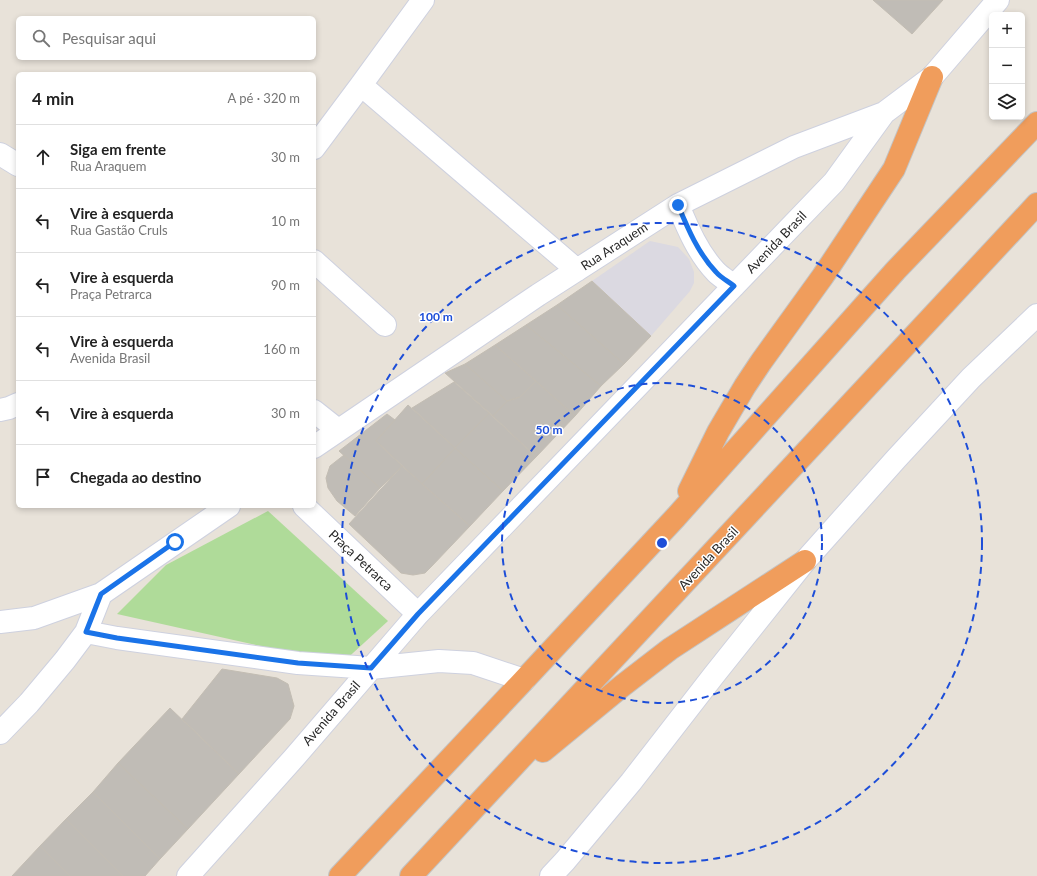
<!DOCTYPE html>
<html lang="pt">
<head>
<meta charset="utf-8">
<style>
	:root { --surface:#fff; --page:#f2f2f2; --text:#222; --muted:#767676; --line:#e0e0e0 }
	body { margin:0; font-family:Lato,sans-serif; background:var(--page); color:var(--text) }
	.controls { position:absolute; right:12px; top:12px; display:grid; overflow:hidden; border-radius:6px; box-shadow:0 2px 6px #0003 }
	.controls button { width:36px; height:36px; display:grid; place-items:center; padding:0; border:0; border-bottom:1px solid var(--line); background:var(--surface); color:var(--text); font:20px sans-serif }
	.stop { position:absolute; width:12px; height:12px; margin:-9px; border:3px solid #1a73e8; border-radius:50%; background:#fff }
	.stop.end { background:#1a73e8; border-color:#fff; box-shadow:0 1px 4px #0008 }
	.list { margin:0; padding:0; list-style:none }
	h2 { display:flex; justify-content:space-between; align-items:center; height:52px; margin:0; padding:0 16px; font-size:17px }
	h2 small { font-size:13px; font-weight:400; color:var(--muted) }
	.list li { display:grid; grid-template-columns:26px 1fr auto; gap:12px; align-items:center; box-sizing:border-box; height:64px; padding:0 16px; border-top:1px solid var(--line) }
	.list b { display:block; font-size:15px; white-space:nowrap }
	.list p { margin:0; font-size:13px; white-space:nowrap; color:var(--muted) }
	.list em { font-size:13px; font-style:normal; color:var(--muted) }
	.icon { flex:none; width:22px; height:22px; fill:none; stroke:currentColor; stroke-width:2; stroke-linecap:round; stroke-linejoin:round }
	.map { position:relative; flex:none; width:1037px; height:876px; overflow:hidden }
	.search { position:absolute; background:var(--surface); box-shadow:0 2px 6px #0003; left:16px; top:16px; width:300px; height:44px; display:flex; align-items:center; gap:10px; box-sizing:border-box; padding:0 14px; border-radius:6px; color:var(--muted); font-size:15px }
	.panel { position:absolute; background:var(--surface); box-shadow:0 2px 6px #0003; left:16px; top:72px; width:300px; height:436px; border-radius:6px }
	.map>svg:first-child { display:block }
	.industrial { fill:#dbd9e1 }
	.green { fill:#afdb99 }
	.building { fill:#c0bcb6; stroke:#c3bdb3 }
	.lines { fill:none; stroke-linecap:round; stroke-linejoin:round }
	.minor-casing { stroke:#ced1df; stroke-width:24 }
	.highway-casing { stroke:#c3c3c3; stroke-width:24 }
	.minor { stroke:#fff; stroke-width:22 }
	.highway { stroke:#f09d5c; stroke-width:22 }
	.route { stroke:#1a73e8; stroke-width:5 }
	.ring { fill:none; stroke:#1d4ed8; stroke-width:2; stroke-dasharray:7 5 }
	.labels { text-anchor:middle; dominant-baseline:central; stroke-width:3; stroke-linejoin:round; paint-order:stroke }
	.street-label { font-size:13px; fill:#272727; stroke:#fff }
	.centre { fill:#1d4ed8; stroke:#fff; stroke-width:2 }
	.ring-label { font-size:12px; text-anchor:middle; font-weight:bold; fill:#1d4ed8; stroke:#fff; stroke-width:3; stroke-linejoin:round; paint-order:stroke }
</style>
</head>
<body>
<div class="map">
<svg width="1037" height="876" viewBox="0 0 1037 876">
	<rect width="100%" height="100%" fill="#e8e2d9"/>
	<!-- industrial -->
	<path class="industrial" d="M650,241L678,247L689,259L694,272V283L690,291L651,336L592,281Z"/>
	<!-- green -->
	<path class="green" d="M268,511L388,621L341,664L117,614L166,565Z"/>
	<!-- building -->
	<path class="building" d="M873,0H943L912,34Z
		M592,281L651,336L624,364L557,305Z
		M557,305L624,364L601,386L526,325Z
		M526,325L601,386L575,416L495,345Z
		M495,345L536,381L520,397L507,401L465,364Z
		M465,364L507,401L493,416L445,373Z
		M536,381L575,416L536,457L493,416L507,401L520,397Z
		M454,382L489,413L455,448L412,408Z
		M408,405L455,448L422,484L376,441Z
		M489,413L536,457L503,491L455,448Z
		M387,414L395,420L376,441L402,466L380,488L339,451Z
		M455,448L503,491L470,526L422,484Z
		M344,455L380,488L355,516L337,501L328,488L326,478L330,466Z
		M402,466L470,526L431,567L425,573L413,575L401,573L349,524Z
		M222,669L277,678L288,684L294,706L290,719L239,774L182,719Z
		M170,708L239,774L188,829L118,763Z
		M118,763L188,829L160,859L93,792Z
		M93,792L160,859L145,876H123L66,819Z
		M66,819L123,876H70L40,846Z
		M40,846L70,876H12Z"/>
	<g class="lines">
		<defs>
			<path id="minor" d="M361,85L577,270
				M314,148L361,85L423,0
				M0,154L18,165
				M678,205C688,229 698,253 716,272C721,277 728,281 734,286
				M314,261L385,325
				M0,410L9,408L18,404
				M314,411L338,430
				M314,447L538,295L678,205L794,147L884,113L932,77L998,0
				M304,506L418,614
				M0,622L34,618L101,594L229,506
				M86,632L117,638L298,663L371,668L439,661L473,663L524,680
				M0,733L29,703L65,660L86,632L101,594
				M188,876L293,759L418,614L834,182L884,113
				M551,876L565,861L631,782L714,675L805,561L896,459L971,378L1037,315"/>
			<path id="highway" d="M689,491L718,432L745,386L761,362L823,276L894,169L932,77
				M543,751L622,686L670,649L805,561
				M340,876L524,680L676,517L896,270L1037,123
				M411,876L1037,204"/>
		</defs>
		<!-- minor casing -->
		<use href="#minor" class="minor-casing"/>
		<!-- highway casing -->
		<use href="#highway" class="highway-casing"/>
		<!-- minor -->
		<use href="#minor" class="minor"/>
		<!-- highway -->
		<use href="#highway" class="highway"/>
	</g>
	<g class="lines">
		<!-- route -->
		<path class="route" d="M175,542L101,594L86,632L117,638L298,663L371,668L418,614L734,286C728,281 721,278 716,272C698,253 688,229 678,205"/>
	</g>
	<!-- distance rings -->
	<g class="ring">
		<circle cx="662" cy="543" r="160"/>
		<circle cx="662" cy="543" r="320"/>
	</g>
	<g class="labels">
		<!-- street labels -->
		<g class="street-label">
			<text transform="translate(776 242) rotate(-46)">Avenida Brasil</text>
			<text transform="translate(614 246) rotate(-33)">Rua Araquem</text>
			<text transform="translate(708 558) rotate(-47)">Avenida Brasil</text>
			<text transform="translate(361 560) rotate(43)">Praça Petrarca</text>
			<text transform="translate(331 713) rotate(-49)">Avenida Brasil</text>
		</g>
	</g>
	<circle cx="662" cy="543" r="6" class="centre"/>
	<g class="ring-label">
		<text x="436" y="321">100 m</text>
		<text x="549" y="434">50 m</text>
	</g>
</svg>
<div class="controls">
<button>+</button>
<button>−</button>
<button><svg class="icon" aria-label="layers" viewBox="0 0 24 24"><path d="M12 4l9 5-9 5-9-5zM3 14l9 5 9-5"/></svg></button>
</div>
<div class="stop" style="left:175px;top:542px"></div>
<div class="stop end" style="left:678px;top:205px"></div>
<div class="search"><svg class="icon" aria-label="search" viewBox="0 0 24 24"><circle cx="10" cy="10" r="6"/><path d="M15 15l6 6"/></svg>Pesquisar aqui</div>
<section class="panel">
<h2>4 min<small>A pé · 320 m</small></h2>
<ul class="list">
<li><svg class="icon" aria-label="ahead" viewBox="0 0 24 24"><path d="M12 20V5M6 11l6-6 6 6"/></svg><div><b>Siga em frente</b><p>Rua Araquem</p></div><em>30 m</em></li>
<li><svg class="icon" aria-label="left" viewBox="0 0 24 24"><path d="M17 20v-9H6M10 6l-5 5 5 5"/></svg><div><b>Vire à esquerda</b><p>Rua Gastão Cruls</p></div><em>10 m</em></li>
<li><svg class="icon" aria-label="left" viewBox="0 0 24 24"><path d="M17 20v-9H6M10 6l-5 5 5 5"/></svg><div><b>Vire à esquerda</b><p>Praça Petrarca</p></div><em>90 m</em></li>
<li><svg class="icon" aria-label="left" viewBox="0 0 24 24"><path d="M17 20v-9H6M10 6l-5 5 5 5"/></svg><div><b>Vire à esquerda</b><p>Avenida Brasil</p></div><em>160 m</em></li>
<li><svg class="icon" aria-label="left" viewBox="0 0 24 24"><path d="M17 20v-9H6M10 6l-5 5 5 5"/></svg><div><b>Vire à esquerda</b></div><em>30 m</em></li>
<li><svg class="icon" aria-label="arrive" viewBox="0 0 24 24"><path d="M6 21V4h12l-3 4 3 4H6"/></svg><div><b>Chegada ao destino</b></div></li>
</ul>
</section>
</div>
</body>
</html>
